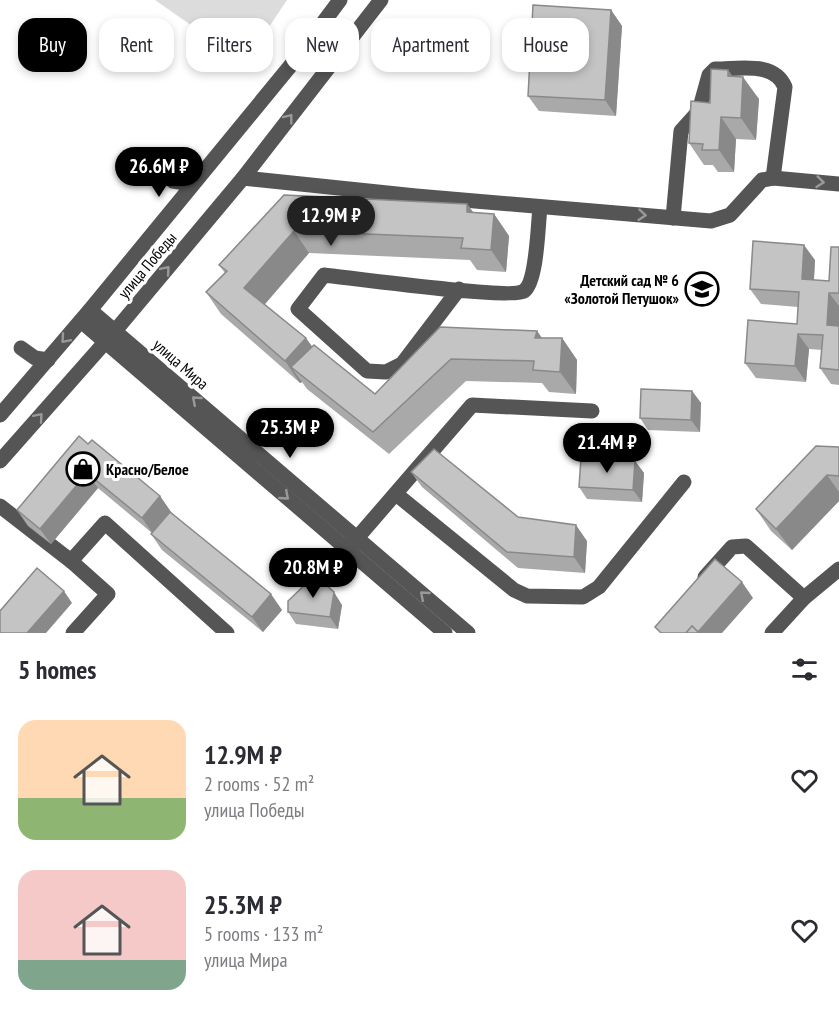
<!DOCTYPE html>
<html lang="en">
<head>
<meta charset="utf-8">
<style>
	body { margin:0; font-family:"PT Sans Narrow",sans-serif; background:#f7f7f7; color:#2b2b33; height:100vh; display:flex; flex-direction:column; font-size:22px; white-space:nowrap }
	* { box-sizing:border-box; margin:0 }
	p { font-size:20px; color:#7c7c81 }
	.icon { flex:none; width:33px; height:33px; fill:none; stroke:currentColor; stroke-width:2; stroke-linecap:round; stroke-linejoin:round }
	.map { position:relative; height:633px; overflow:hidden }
	.drawer { display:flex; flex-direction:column; background:#fff; flex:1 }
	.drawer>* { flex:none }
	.top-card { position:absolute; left:18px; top:18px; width:804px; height:54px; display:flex; gap:12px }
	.price { position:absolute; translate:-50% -51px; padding:0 14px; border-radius:21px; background:#000; color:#fff; font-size:20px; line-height:39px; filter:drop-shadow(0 2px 3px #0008) }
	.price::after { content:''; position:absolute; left:50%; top:36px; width:18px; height:14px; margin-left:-9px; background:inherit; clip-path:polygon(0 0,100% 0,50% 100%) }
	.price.on { background:#222; color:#fff }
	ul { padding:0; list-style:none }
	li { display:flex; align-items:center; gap:18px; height:150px; padding:0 18px }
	li span { display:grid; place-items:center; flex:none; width:168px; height:120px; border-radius:18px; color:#555 }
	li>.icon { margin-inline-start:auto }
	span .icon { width:72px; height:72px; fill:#fffc; stroke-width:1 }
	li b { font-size:26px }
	h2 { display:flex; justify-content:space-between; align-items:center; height:72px; padding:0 18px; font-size:26px }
	.tag { padding:0 21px; border-radius:18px; background:#fff; box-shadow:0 3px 9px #0003; font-size:21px; line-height:54px }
	.tag.on { background:#000; color:#fff }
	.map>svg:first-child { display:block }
	.green { fill:#dcdcdc }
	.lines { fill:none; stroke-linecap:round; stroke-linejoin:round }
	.minor { stroke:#555; stroke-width:15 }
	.wall { fill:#a9a9a9 }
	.shaded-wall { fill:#898989 }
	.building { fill:#c4c4c4; stroke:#898989; stroke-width:1.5 }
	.oneway { stroke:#999 }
	.labels { text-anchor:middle; stroke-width:6; stroke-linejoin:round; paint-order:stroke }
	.street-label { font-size:16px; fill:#000; stroke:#fff }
	.poi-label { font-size:16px; font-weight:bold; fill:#000; stroke:#fff; text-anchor:end }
</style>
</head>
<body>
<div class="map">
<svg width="839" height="633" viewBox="0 0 839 633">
	<rect width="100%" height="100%" fill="#fff"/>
	<path class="green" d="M155,0H287L245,63Z"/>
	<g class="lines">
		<g class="minor">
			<path d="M243,178L416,196L711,221L730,215L762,180L773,178L839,184"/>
			<path d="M173,181L192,184"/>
			<path d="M673,218L681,131L699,111L709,75L715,69C740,69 774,61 785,87L773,178"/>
			<path d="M459,289L402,364L386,372L367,371L298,309L324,275C352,278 511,300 524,291C537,282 538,224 540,207"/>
			<path d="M90,310L468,633"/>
			<path d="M81,321L445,633"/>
			<path d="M21,348L35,358L48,360"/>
			<path d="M0,415L90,310L296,59L340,0"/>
			<path d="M0,461L115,331L243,178L381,0"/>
			<path d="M396,494L514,590L527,596L583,597L599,587L684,482"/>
			<path d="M0,506L71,561"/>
			<path d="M351,545L472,405L592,411"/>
			<path d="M705,577L732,547L746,546L804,598"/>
			<path d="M73,633L108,594L71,561L105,523L227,633"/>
			<path d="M772,633L804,598L839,569"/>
		</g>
	</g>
	<g class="wall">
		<path d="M611,10L622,26L616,116L539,111L528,96Z"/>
		<path d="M728,70L733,77L759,99L756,140L736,139L734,172H718L713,165H704L689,143L710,103Z"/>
		<path d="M284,195L467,204L473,212L494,214L509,236L506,272L477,270L470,260L309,253L264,304L312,347L375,394L440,327L537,331L542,338H562L577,360L576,394L549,392L542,383L466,381L389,454L307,389L302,382L300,383L221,314L206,292L225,273L219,265Z"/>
		<path d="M815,260L814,280L839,293V385L831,384L820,368L822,350L809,349L806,382L756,378L745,363L797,324L798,307L761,304L750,289Z"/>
		<path d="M692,391L701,403L700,432L648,430L640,418Z"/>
		<path d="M88,444L160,496L171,512L282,610L263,632L162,550L151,534L152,533L98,488L51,544L28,526L17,510Z"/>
		<path d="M839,447V501L792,550L771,531L756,509Z"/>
		<path d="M635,461L644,473L642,502L587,499L579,487Z"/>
		<path d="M411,472L518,517L587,541L585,573L518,568L422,487Z"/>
		<path d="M342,605L338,629L296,624L288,612Z"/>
	</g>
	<g class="shaded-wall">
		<path d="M611,10L622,26L616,116L605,100Z"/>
		<path d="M728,70L742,91L743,77L759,99L756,140L741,118L728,76Z"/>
		<path d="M721,117L736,139L734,172L719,150Z"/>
		<path d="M467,204L483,226L467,212Z"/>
		<path d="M494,214L509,236L506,272L491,250Z"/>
		<path d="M294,231L309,253L260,310L244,288Z"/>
		<path d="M804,245L815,260L813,294L802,279Z"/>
		<path d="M829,293L839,306V327L827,325Z"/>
		<path d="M537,331L552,353L535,338Z"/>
		<path d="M798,334L809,349L806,382L795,366Z"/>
		<path d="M306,338L322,360L291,367L302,382L300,383L285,361Z"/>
		<path d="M562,338L577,360L576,394L560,372Z"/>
		<path d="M692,391L701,403L700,432L691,420Z"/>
		<path d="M635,461L644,473L642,502L633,490Z"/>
		<path d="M87,473L98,488L51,544L40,529Z"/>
		<path d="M827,475L839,492V501L792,550L776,529Z"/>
		<path d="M160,496L171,512L153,534L142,518Z"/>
		<path d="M576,525L587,541L585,573L574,557Z"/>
		<path d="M742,582L753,598L722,633H697Z"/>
		<path d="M64,591L72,603L46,633H27Z"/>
		<path d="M334,592L342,605L338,629L330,617Z"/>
		<path d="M271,594L282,610L263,632L252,617Z"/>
	</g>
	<g class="building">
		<path d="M533,5L611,10L605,100L528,96Z"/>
		<path d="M711,69L728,70V76L743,77L741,118L721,117L719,150H702L703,144L689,143L691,101L710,103Z"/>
		<path d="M284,195L467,204V212L494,214L491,250L461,248L463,238L294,231L244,288L306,338L285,361L206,292L227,271L219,265Z"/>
		<path d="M753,241L804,245L802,279L829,281L831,247H839V293H829L827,325L839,326V370L820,368L823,335L798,334L795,366L745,363L748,320L797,324L799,292L750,289Z"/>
		<path d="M440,327L537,331L535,338H562L560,372L533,370L534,361L451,359L373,432L291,367L314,345L375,394Z"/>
		<path d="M641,389L692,391L691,420L640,418Z"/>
		<path d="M79,436L88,444L92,440L160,496L142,518L87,473L40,529L17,510Z"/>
		<path d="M816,446L839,447V476L827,475L776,529L756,509Z"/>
		<path d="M434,449L518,517L576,525L574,557L507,552L411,472Z"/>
		<path d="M581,458L635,461L633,490L579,487Z"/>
		<path d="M170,512L271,594L252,617L151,534Z"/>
		<path d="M715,559L742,582L698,632L692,626L686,633H661L655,627Z"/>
		<path d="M37,568L64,591L27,633H0V611Z"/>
		<path d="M315,575L334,592L330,617L288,612V601Z"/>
		<path d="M692,626L699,633H686Z"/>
	</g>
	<defs><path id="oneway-chevron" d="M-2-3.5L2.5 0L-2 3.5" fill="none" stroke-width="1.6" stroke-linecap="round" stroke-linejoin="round" transform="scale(1.5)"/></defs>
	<g class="oneway">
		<use href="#oneway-chevron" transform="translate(289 118) rotate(-52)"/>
		<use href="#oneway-chevron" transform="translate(820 182) rotate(6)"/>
		<use href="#oneway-chevron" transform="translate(642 215) rotate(5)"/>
		<use href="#oneway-chevron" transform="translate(166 270) rotate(-50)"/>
		<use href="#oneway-chevron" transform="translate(65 339) rotate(131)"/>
		<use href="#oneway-chevron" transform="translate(196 400) rotate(-139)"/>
		<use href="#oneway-chevron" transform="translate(39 417) rotate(-49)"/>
		<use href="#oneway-chevron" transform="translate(285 496) rotate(41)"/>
		<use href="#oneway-chevron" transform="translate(424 595) rotate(-139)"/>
	</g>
	<defs>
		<g id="school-ring" transform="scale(1.725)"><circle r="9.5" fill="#fff" stroke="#000" stroke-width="1.5"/><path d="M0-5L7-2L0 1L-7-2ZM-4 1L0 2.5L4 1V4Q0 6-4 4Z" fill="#000"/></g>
		<g id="shop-ring" transform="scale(1.725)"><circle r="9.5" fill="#fff" stroke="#000" stroke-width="1.5"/><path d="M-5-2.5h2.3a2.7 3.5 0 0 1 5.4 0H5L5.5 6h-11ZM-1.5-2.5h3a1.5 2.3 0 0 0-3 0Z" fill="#000"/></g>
	</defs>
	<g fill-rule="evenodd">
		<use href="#school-ring" x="702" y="289"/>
		<use href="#shop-ring" x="83" y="469"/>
	</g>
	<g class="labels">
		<g class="street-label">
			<text transform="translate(147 265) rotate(-50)" y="6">улица Победы</text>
			<text transform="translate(181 364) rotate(41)" y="6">улица Мира</text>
		</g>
		<g class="poi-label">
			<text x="679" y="286">Детский сад № 6<tspan x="679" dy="18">«Золотой Петушок»</tspan></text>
			<text x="106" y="475" text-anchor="start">Красно/Белое</text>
		</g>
	</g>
</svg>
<b class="price" style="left:159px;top:198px">26.6M ₽</b>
<b class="price on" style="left:331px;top:247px">12.9M ₽</b>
<b class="price" style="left:290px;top:459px">25.3M ₽</b>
<b class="price" style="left:607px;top:474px">21.4M ₽</b>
<b class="price" style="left:313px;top:599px">20.8M ₽</b>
<div class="top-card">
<a class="tag on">Buy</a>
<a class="tag">Rent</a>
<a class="tag">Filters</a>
<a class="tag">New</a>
<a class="tag">Apartment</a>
<a class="tag">House</a>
</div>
</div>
<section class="drawer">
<h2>5 homes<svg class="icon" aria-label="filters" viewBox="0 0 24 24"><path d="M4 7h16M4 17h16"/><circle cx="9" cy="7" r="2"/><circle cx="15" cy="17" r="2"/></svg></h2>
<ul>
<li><span style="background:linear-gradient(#ffd9b3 65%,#8fb573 0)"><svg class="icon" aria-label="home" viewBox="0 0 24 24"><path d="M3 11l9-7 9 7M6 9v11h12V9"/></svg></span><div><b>12.9M ₽</b><p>2 rooms · 52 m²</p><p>улица Победы</p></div><svg class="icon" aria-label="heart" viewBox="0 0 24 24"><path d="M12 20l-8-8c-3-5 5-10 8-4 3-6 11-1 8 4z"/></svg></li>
<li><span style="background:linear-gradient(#f6c9c9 75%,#7fa58c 0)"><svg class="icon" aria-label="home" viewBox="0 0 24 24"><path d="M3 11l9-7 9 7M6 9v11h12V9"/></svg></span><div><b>25.3M ₽</b><p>5 rooms · 133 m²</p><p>улица Мира</p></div><svg class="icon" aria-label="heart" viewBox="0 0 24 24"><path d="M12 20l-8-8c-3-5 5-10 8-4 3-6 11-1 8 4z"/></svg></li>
</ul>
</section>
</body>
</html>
